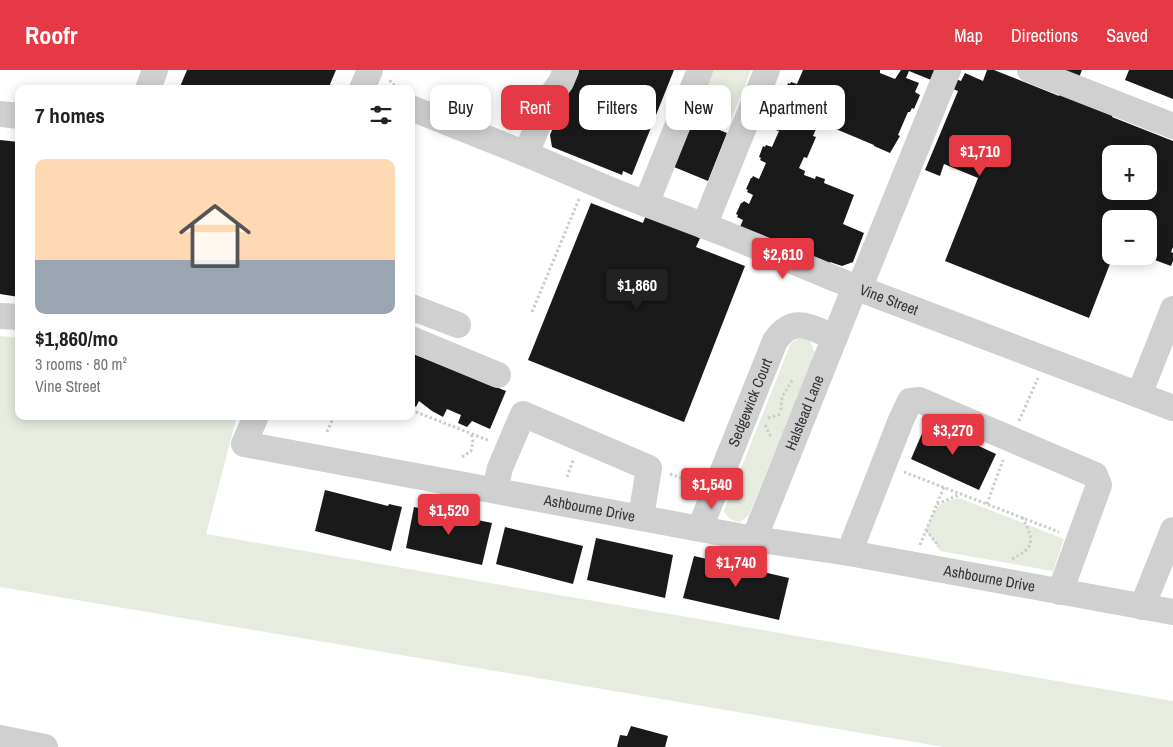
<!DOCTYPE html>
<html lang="en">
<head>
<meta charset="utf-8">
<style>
	body { margin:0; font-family:"Archivo Narrow",sans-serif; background:#f6f6f6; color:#222; height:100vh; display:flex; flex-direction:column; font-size:19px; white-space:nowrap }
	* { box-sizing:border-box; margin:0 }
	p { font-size:16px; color:#767676 }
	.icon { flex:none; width:28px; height:28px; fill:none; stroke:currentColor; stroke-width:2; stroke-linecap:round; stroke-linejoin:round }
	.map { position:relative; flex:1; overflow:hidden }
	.details { position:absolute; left:15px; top:15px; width:400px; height:335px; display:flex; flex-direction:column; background:#fff; border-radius:10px; box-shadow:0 2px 12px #0003 }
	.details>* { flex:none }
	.top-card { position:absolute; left:430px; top:15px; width:475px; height:45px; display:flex; gap:10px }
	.buttons { position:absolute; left:1102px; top:75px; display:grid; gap:10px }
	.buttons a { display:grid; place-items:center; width:55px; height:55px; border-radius:10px; background:#fff; box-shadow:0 2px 12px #0003; font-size:25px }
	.price { position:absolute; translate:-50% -42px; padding:0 11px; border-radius:5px; background:#e63946; color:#fff; font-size:16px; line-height:32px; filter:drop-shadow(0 1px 2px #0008) }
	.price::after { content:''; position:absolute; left:50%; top:30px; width:15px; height:11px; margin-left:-8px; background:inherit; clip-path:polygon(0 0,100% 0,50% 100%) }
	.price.selected { background:#222; color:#fff }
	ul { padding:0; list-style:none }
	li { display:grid; align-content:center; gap:10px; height:265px; padding:0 20px }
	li+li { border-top:1px solid #e0e0e0 }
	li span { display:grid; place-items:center; height:155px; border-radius:10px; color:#555 }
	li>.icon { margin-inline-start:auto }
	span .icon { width:90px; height:90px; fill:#fffc; stroke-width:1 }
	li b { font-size:21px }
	h2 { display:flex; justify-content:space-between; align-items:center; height:60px; padding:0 20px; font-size:21px }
	.chip { padding:0 18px; border-radius:10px; background:#fff; box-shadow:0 2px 12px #0003; font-size:18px; line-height:45px }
	.chip.selected { background:#e63946; color:#fff }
	header { display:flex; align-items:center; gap:30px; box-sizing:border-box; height:70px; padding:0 25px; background:#e63946; color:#fff }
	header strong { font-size:24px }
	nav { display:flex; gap:28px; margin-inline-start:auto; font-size:18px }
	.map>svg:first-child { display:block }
	.green { fill:#e6ecdf }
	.building { fill:#1a1a1a; fill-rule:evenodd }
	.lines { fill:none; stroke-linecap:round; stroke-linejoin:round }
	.path { stroke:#cdcdcd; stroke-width:3; stroke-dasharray:2.5 2.5; stroke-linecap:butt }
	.minor { stroke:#d0d0d0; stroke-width:26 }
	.labels { text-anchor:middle; stroke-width:5; stroke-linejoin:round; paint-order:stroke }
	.street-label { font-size:15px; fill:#333; stroke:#fff }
</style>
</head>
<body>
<header>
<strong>Roofr</strong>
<nav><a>Map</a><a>Directions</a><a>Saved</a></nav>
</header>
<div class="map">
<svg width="1173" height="677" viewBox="0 0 1173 677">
	<rect width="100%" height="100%" fill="#fff"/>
	<g class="green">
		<path d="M712,0H751L728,58L695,44Z"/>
		<path d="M0,266L19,268V346H237L206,464L1173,631V677H944L0,517Z"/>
		<path d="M801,267L810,271L815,283L749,445L740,452C731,451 728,448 724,441L791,273Z"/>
		<path d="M959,428L1064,469L1053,501L940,481L926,461C934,440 935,433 959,428Z"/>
	</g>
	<g class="building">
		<path d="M187,0H336L328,19H179Z"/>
		<path d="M577,0H674L632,105L623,101L622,105L552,77L550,65Z"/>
		<path d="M803,0H880V3L895,9L901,0H934L961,11L965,3L983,11L987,0H994L1059,26L1069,6L1054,0H1082L1078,10L1114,42L1112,47L1173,71V177L1171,182L1173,183V191L1171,196L1152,189L1156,178L1149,175V149H1111V186H1113L1089,248L945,191L978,108L944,94L940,106L925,100L958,21L909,1L906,8L919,13L915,22L920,25L914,39L912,38L910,42H908L898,65L900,66L890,83L874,76V75L819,52L813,66L816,67L807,88L804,87L799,98L805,101L804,105L815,109L816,106L825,109L824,113L854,125L843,154L864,163L853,192L842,196L830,192L828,196L740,157L743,150L737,147L738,145L736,144L741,133H742L744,131L749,134L753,125L747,122L748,120L746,119L751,108H752L753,106L759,109L766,93L760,90L761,88L759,87L763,76L765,77L766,75L772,77L779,61L772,59L773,57L771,56L776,45H778L779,43L784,46L791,30L785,27L786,25L784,24L788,13L790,14L791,12L797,14ZM1111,84H1149V121H1111Z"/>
		<path d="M1129,0H1173V29L1125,10Z"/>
		<path d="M692,49L727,63L708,111L674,97Z"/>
		<path d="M0,70L19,72V227L0,224Z"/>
		<path d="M591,133L643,153L646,145L701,166L696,177L745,196L684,352L528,290Z"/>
		<path d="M411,283L506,321L490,359L472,351L467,357L458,353L461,345L447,339L443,347L432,341L419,331L416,337L411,333Z"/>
		<path d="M927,352L996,384L979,420L911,389Z"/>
		<path d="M325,420L388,436L389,434L402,437L391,481L315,461Z"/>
		<path d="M414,437L492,453L482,495L406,478Z"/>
		<path d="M505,457L583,476L573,514L496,494Z"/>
		<path d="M596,468L673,485L665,528L587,510Z"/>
		<path d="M694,486L789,508L779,550L683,528Z"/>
		<path d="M631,656L668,666L665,677H617L620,665L627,666Z"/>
	</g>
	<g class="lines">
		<g class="path">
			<path d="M390,10L391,13L400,19"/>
			<path d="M532,242L579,129"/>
			<path d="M411,340L490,371"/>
			<path d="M781,340L782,327L793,309"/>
			<path d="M768,348L781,344"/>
			<path d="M1019,351L1038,308"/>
			<path d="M765,355L771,367"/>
			<path d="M327,362L334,346"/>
			<path d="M462,387L471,381L473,372L471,364"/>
			<path d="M904,402L1059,462"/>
			<path d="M670,404L695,413"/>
			<path d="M567,407L574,388"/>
			<path d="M937,434L961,424"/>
			<path d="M987,434L1003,390"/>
			<path d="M926,460L939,476"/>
			<path d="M920,475L944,417"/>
			<path d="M1012,489C1036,477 1034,469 1022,447"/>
		</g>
		<g class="minor">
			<path d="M1030,0L1173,56"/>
			<path d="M148,19L155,0"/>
			<path d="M362,19L370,0"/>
			<path id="s1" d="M411,38L526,84L620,124L726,164L855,217L1173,338"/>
			<path d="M0,44L19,46"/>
			<path d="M526,84L548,30L561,12L566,0"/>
			<path d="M646,134L700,0"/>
			<path d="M704,156L767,0"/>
			<path d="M859,219L948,0"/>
			<path d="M411,237L458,255"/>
			<path d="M0,246L19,247"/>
			<path d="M411,269L498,305"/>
			<path d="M1139,325L1173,239"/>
			<path id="s2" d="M256,346L244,374L754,469L849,483L1173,542"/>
			<path d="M495,420L500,398L523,344L649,398L641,447"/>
			<path id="s3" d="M700,458L775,271C794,244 810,258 835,267"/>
			<path id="s4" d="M754,469L855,217"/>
			<path d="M849,483L901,350L910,331L919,330L1095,405L1099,415L1060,522"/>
			<path d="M1142,537L1173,460"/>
			<path d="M0,668L45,677"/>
		</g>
	</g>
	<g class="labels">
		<g class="street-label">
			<text dy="5" stroke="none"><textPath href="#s1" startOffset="515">Vine Street</textPath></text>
			<text dy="5" stroke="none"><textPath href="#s3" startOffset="135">Sedgewick Court</textPath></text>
			<text dy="5" stroke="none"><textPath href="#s4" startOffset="136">Halstead Lane</textPath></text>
			<text dy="5" stroke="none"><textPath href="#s2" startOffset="382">Ashbourne Drive</textPath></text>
			<text dy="5" stroke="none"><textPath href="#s2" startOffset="788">Ashbourne Drive</textPath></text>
		</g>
	</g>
</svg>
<div class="buttons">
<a>+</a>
<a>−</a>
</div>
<b class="price" style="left:980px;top:107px">$1,710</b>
<b class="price" style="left:783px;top:210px">$2,610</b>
<b class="price selected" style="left:637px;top:241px">$1,860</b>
<b class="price" style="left:953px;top:386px">$3,270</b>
<b class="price" style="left:712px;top:440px">$1,540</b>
<b class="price" style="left:449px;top:466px">$1,520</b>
<b class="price" style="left:736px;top:518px">$1,740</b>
<div class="top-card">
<a class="chip">Buy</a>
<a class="chip selected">Rent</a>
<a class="chip">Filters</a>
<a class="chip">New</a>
<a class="chip">Apartment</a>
</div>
<section class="details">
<h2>7 homes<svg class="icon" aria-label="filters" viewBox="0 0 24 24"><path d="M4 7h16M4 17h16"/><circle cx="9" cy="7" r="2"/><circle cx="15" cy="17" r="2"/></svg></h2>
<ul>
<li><span style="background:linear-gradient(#ffd9b3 65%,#9aa5b1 0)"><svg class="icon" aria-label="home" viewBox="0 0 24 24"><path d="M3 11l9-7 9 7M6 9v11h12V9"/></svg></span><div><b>$1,860/mo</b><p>3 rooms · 80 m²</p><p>Vine Street</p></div></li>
</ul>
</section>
</div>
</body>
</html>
